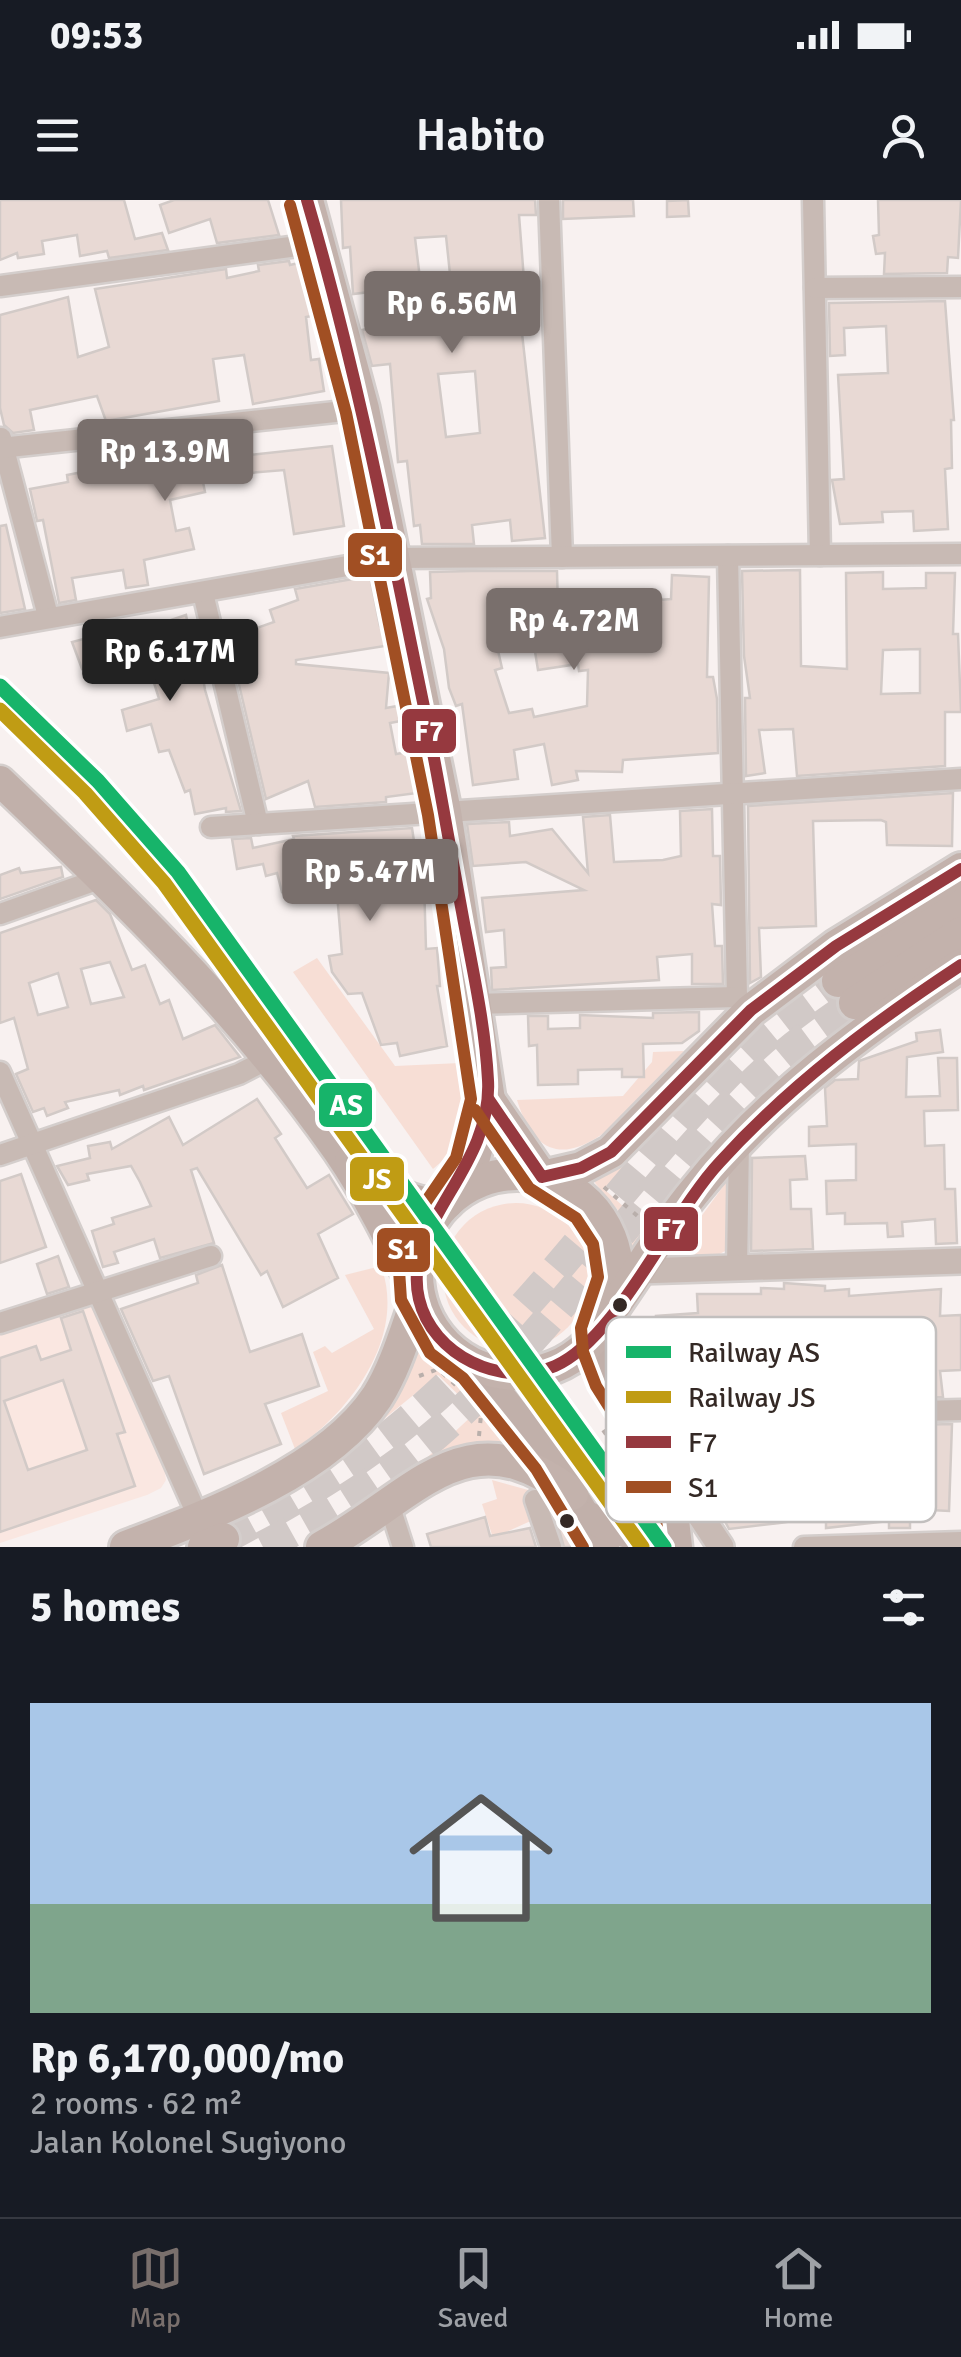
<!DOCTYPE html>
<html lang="en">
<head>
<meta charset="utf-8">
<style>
	body { margin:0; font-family:Signika,sans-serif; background:#20242c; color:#f1f3f6; height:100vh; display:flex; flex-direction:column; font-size:38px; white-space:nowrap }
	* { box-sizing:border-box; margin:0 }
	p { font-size:32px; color:#9ea1a6 }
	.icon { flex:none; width:55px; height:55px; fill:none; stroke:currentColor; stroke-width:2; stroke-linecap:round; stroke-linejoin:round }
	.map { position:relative; height:1347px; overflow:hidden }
	.panel { display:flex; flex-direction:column; background:#171b24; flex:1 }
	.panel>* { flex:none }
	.price { position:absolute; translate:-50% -85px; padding:0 22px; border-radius:10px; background:#796f6c; color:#fff; font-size:32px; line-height:65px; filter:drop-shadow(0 2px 5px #0008) }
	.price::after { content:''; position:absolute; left:50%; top:60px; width:30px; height:22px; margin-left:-15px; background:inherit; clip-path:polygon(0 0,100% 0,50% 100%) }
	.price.current { background:#222; color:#fff }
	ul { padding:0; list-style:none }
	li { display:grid; align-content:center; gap:20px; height:530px; padding:0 30px }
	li+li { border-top:2px solid #363941 }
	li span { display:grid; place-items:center; height:310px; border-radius:0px; color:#555 }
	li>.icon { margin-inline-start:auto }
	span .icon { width:180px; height:180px; fill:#fffc; stroke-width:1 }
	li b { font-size:42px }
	h2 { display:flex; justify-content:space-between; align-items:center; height:120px; padding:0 30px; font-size:42px }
	.status { display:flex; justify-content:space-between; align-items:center; height:70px; padding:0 50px; background:#171b24; direction:ltr }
	.status svg { height:28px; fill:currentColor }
	header { display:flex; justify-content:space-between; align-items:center; height:130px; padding:0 30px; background:#171b24; font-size:45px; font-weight:600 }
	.menu { display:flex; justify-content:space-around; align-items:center; height:140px; border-top:2px solid #363941; background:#171b24; font-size:28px; color:#9ea1a6 }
	.menu a { display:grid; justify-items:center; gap:5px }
	.menu .current { color:#796f6c }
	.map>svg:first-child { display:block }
	.built { fill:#fae7e1 }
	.green { fill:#f7ded5 }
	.building { fill:#e8d9d4; stroke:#d2cac7; stroke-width:2.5; fill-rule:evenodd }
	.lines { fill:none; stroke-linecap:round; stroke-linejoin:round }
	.trunk-tunnel { stroke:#d1c9c7; stroke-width:32; stroke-dasharray:32 16; stroke-linecap:butt }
	.minor-casing { stroke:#d4cecc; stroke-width:25 }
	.tertiary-casing { stroke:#d4cecc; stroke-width:30 }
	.primary-casing { stroke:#d4cecc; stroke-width:35 }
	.trunk-casing { stroke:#d4cecc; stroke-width:38 }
	.path { stroke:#b9afab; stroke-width:4; stroke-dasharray:5 8; stroke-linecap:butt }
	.minor { stroke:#c8bab4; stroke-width:20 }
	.tertiary { stroke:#c8bab4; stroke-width:25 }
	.primary { stroke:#c1b0aa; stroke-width:30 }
	.trunk { stroke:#c3b2ac; stroke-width:32 }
	.bus-1-casing { stroke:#fff; stroke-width:20 }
	.bus-2-casing { stroke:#fff; stroke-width:20 }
	.bus-1 { stroke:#96393f; stroke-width:12 }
	.bus-2 { stroke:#a14f23; stroke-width:12 }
	.rail-1-casing { stroke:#fff; stroke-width:22 }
	.rail-2-casing { stroke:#fff; stroke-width:22 }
	.rail-1 { stroke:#17b46a; stroke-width:15 }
	.rail-2 { stroke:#c09c14; stroke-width:15 }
	.bus-dot { fill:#342925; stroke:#fff; stroke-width:4 }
	.key { fill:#fff; stroke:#c2bfbe; stroke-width:2.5 }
	.key-label { font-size:28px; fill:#342925 }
	.line-badge { stroke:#fff; stroke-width:4 }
	.badge-label { font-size:28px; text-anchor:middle; font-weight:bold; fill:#fff }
</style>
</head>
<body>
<div class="status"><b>09:53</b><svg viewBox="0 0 49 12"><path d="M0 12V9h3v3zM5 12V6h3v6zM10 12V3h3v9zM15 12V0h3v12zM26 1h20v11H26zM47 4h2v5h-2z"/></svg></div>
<header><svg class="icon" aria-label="menu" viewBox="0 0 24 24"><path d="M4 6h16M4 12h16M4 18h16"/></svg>Habito<svg class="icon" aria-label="person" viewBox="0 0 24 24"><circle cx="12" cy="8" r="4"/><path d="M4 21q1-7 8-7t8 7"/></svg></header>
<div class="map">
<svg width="961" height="1347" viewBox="0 0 961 1347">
	<rect width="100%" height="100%" fill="#f8f1f0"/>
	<path class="built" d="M95,1099L164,1266L166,1280L161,1288L147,1295L0,1343V1130Z"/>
	<g class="green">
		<path d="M317,758L395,866L460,863C465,908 471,939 433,969L293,772Z"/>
		<path d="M684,851C646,894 553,1018 517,900L623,896L652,862L653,852Z"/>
		<path d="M633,955L604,989L645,1026L675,993L634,1054L622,1015L595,983L596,974Z"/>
		<path d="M730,977L727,1050L712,1058L673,1055Z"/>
		<circle cx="516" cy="1076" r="73"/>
		<path d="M381,1066C407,1137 350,1212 295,1249L281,1213L328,1191L313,1152L325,1146L332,1153L374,1129L345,1075Z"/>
		<path d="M417,1140L429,1145L503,1222L513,1235L510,1249L417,1267L476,1212L438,1175L346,1250Z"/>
		<path d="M492,1280L532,1291L555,1310L493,1338L482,1304L497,1299Z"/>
	</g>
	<g class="building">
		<path d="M0,0H124L135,39L162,33L168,50L109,58L107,51L80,56L77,35L42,41L44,54L18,58L17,53L0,60Z"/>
		<path d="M174,0H268L279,35L217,43L210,19L169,33L160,5Z"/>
		<path d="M341,0H535L536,15H519L524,80H516L545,338L512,341L510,320L472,325L474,344H422L420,325L414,326L407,261L398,262L390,164L372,166L362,130L372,128L370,92L353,94L350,47L343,48ZM446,36L452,93L422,95L415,38ZM475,171L480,233L446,237L438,174Z"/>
		<path d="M563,0H633L634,16L563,19Z"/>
		<path d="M688,0L689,16L667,17V1Z"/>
		<path d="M878,0H961L958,58L948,57L947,73L884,74L885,53L876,54L873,36L879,35Z"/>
		<path d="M289,61L290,65L303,62L317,115L306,117L311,160L319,159L324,191L253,204L244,155L213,159L219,201L106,221L97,196L30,210L34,230L13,233L4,225L0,208V115L68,97L78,157L109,147L95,89L226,69L227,78L259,71L258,65Z"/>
		<path d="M945,101L954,220H951L952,268L945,269L948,329L914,331L913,311L882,312L883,322L840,324L832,280L844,279L838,175L888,173L886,126L844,128L845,155L830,156L829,103Z"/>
		<path d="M247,235L249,255L332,246L344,326L294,334L284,270L202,277L205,292L170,300L176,331L189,328L194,349L144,360L148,385L126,388L123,370L72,378L76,400L59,403L43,320L37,321L30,289L68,282L67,275L103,268L102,257L161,245Z"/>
		<path d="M6,325L25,409L0,413V326Z"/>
		<path d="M800,370L801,466L847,469L846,373L883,372V389L926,388V373H955L953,434H958L961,512H945V566L797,576L793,529L759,530L765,573L746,576L745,498H750L744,456L742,371ZM920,449V493L881,494L883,450Z"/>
		<path d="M471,371H557L558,408L671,399L672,375L709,377L707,477H713L717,499L718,553L623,560L622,572L576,571L578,580L552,585L544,544L514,550L518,579L473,585L462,504L456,506L449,488L444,449L427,399L431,398L430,372ZM533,439L538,470L578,464L579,471L588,470L587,506L534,517L532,509L509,513L495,470L502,468L496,442Z"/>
		<path d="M370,376L380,426L387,425L391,445L296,460V464L389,473L386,508L403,505L406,520L390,523L396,554L408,552L417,593L386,597V602L315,607L308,581L266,599L228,438L274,422L270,410L298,400L295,389Z"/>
		<path d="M186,415L190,435L196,433L205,490L241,611L226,612V608L195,614L190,590L185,592L169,550L159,552L151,524L127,531L122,510L159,499L150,470L97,479L93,465L82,469L72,442L128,427L130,434Z"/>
		<path d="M953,593L952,646L887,645L886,622L881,620L813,621L816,726L759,728L761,777L750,783L748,606Z"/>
		<path d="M712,609L713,656H720L721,705L712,704L715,746H722L723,784H692V754L657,757L659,780L492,790L491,768L506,767L504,730L486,732L482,698L584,690L526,662L473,666L467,624L509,622L510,636L552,629L588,673L583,617L610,615L614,662L663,660L681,656L680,611Z"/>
		<path d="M412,628L420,681H424L426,749L437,748L440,786H437L447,846L400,856L397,843L381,845L362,793L348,794L332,772L329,756L342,754L336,681L282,692L277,673L266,676L263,664L237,669L232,639L251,638L253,648L294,639L293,636Z"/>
		<path d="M61,667L63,677L0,699V675L19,668L21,673Z"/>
		<path d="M96,700L110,714L132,770L145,765L160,804L169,800L183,839L215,825L240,857L144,890L143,886L120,895L119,890L65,902L68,908L47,916L44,908L33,912L16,874L28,869L14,818L0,823V733ZM110,762L124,797L91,804L81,769ZM58,773L68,807L38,815L29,783Z"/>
		<path d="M699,812V831L682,843L643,844L644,877H622V869L578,870V884L538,885L537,845L529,846L528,816H548V829L580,828V815L653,818V813Z"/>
		<path d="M940,830L943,852L907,857L906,897L940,896L938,858H957L958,910L924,911L925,946L944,945L945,989H955L957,1043L936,1044L935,1019L902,1022L903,1036L888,1037L887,1023L845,1024V1013L827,1014L826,981L856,980V944L809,946V927L827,926L825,888L835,880L858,879L859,861L917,841L916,833Z"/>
		<path d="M257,899L281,934L275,938L307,988L329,975L353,1014L318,1034L338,1078L283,1107L267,1071L261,1075L197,968L191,970L214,1043L160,1058L154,1039L114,1052L118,1063L103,1067L92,1031L114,1024L112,1018L151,1006L140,982L131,966L87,974L89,980L68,985L57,966L90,958L88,946L110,942L112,949L169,917L183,945Z"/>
		<path d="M805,956L807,979L790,980L791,1009H811L813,1049L751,1051L752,958Z"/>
		<path d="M21,974L46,1047L0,1063V981Z"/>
		<path d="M58,1056L69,1087L47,1094L37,1064Z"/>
		<path d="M222,1065L250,1152L302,1134L319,1186L265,1204L281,1244L204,1274L169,1176L153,1181L121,1109L198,1083L196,1075Z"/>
		<path d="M784,1083L825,1086V1091L849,1089V1096L941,1089L940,1116L961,1115V1170L940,1171L943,1197L650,1204V1183H658L656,1116L698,1113L697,1094H761V1088L784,1089Z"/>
		<path d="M83,1111L125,1232L117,1234L135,1286L0,1332V1158L36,1146L41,1160L71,1150L61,1118ZM63,1180L87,1250L28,1270L4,1201Z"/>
		<path d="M952,1224L949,1311L910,1309V1328H889V1321L826,1328V1322H788L729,1329L707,1287L698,1283L695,1264L687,1266L674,1231H826V1227ZM851,1266L852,1286L734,1301L728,1271Z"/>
		<path d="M562,1314L568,1325L577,1347H564L555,1316Z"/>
		<path d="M485,1317L490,1336L530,1328L536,1347H431L427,1334Z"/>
	</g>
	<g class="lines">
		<g class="trunk-tunnel">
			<path d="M223,1339C284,1306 343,1273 397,1230C533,1120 628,968 754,847C780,823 810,803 838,781"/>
			<path d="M263,1347C324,1315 383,1279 436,1234C564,1125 650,975 775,863C800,841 828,822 855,803"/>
		</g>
		<g class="minor-casing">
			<g id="minor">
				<path d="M549,0L562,357"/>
				<path d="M813,0L820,355"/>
				<path d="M0,86L320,43"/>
				<path d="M815,88L961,87"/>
				<path d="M1,238L48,416"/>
				<path d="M0,248L363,209"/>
				<path d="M728,356L737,797"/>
				<path d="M203,393L258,624"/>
				<path d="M0,427L393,358L961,354"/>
				<path d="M211,627L961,579"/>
				<path d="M0,714L102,678"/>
				<path d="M475,804L737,797L746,805"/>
				<path d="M0,872L199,1319"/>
				<path d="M0,955L239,874L268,859"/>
				<path d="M737,1068L739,941"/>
				<path d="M0,1123L211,1056"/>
				<path d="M636,1218L961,1210"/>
				<path d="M535,1300L551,1347"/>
				<path d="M389,1304L403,1347"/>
				<path d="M804,1347L961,1342"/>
			</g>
		</g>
		<g class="tertiary-casing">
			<g id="tertiary">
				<path d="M639,1071L961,1061"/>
				<path d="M668,1267L721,1347"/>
			</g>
		</g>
		<g class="primary-casing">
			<g id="primary">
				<path d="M0,581C121,696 242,813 338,951C369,996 394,1048 418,1097"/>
				<path d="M350,961C380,982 409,1007 447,1003"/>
				<path d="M598,1132L612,1178L668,1267L677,1347"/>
				<path d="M475,1165L550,1259L604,1347"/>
				<path d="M589,1317C623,1335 656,1347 675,1312"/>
			</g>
		</g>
		<g class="trunk-casing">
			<g id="trunk">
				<path d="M307,0L363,209L445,612L489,900L472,965L447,1003"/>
				<path d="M838,781L961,703"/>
				<path d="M855,803L961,733"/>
				<path d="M489,900L542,977"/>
				<circle cx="517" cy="1074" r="100"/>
				<path d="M542,977L581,968L611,952L751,810L836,746L961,669"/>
				<path d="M615,1105C641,1068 665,1027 694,992C769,898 861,831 961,765"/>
				<path d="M126,1347C207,1316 327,1272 377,1197C396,1167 406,1130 418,1097"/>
				<path d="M204,1347L223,1339"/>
				<path d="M322,1347C415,1297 466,1211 572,1294"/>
			</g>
		</g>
		<g class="path">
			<path d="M604,987L642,1020"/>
			<path d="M419,1176L438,1169L460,1189"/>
			<path d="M479,1236L481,1215"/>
			<path d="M592,1279L622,1257L603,1230L613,1221"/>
		</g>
		<use href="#minor" class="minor"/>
		<use href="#tertiary" class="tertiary"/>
		<use href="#primary" class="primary"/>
		<use href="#trunk" class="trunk"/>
		<g class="bus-1-casing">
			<g id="bus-1">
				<path d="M307,0C356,167 389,337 424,507C438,575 449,643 462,712C472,767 485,823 488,880C493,970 401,1023 419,1099C432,1155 502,1189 555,1166C617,1139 671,1014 720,962C791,884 873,823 961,765"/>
				<path d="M489,900L542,977L581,968L611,952L751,810L836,746L961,669"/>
			</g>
		</g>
		<g class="bus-2-casing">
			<g id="bus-2">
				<path d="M290,5L346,213L428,615L471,899L456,958L408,1028L399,1070L401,1100L430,1153L463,1178L536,1269L583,1347"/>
				<path d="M475,910L529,988L576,1018L593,1044L598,1077L581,1128L583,1152L596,1186L651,1273L659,1347"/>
			</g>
		</g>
		<use href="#bus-1" class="bus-1"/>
		<use href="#bus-2" class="bus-2"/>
		<g class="rail-1-casing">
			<path id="rail-1" d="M0,486L98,581L178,672L664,1347"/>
		</g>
		<g class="rail-2-casing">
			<path id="rail-2" d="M0,510L85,593L164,683L642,1347"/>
		</g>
		<use href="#rail-1" class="rail-1"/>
		<use href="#rail-2" class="rail-2"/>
	</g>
	<g class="bus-dot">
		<circle cx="620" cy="1105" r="9"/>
		<circle cx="567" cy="1321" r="9"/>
	</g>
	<rect x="606" y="1117" width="330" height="205" rx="15" class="key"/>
	<rect x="626" y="1146" width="45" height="12" fill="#17b46a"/>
	<rect x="626" y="1191" width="45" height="12" fill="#c09c14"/>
	<rect x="626" y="1236" width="45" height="12" fill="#96393f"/>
	<rect x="626" y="1281" width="45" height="12" fill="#a14f23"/>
	<g class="key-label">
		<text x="688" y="1162">Railway AS</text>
		<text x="688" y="1207">Railway JS</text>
		<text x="688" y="1252">F7</text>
		<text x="688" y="1297">S1</text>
	</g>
	<g class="line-badge">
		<rect x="346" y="331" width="58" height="48" rx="10" fill="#a14f23"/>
		<rect x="400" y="507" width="58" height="48" rx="10" fill="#96393f"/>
		<rect x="317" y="881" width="57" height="48" rx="10" fill="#17b46a"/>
		<rect x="348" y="955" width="58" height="48" rx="10" fill="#c09c14"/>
		<rect x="642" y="1005" width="58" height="48" rx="10" fill="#96393f"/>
		<rect x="375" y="1026" width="57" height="48" rx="10" fill="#a14f23"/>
	</g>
	<g class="badge-label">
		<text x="375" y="365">S1</text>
		<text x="429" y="541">F7</text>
		<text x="346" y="915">AS</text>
		<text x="377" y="989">JS</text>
		<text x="671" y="1039">F7</text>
		<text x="403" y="1059">S1</text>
	</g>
</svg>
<b class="price" style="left:452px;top:156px">Rp 6.56M</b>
<b class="price" style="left:165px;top:304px">Rp 13.9M</b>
<b class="price" style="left:574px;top:473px">Rp 4.72M</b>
<b class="price current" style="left:170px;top:504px">Rp 6.17M</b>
<b class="price" style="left:370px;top:724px">Rp 5.47M</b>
</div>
<section class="panel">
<h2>5 homes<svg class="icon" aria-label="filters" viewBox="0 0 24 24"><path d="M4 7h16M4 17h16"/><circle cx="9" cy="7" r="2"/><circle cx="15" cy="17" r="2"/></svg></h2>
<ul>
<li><span style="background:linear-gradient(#a9c7e8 65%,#7fa58c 0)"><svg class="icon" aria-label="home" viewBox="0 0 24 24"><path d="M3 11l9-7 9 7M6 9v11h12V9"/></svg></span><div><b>Rp 6,170,000/mo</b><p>2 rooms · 62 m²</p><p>Jalan Kolonel Sugiyono</p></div></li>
</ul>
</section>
<nav class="menu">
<a class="current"><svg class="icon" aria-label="map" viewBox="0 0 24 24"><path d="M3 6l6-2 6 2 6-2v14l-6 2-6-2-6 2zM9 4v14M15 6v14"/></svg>Map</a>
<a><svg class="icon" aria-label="saved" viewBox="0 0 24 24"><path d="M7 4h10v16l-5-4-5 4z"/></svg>Saved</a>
<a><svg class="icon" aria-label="home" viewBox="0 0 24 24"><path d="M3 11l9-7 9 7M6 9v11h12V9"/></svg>Home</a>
</nav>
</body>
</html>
